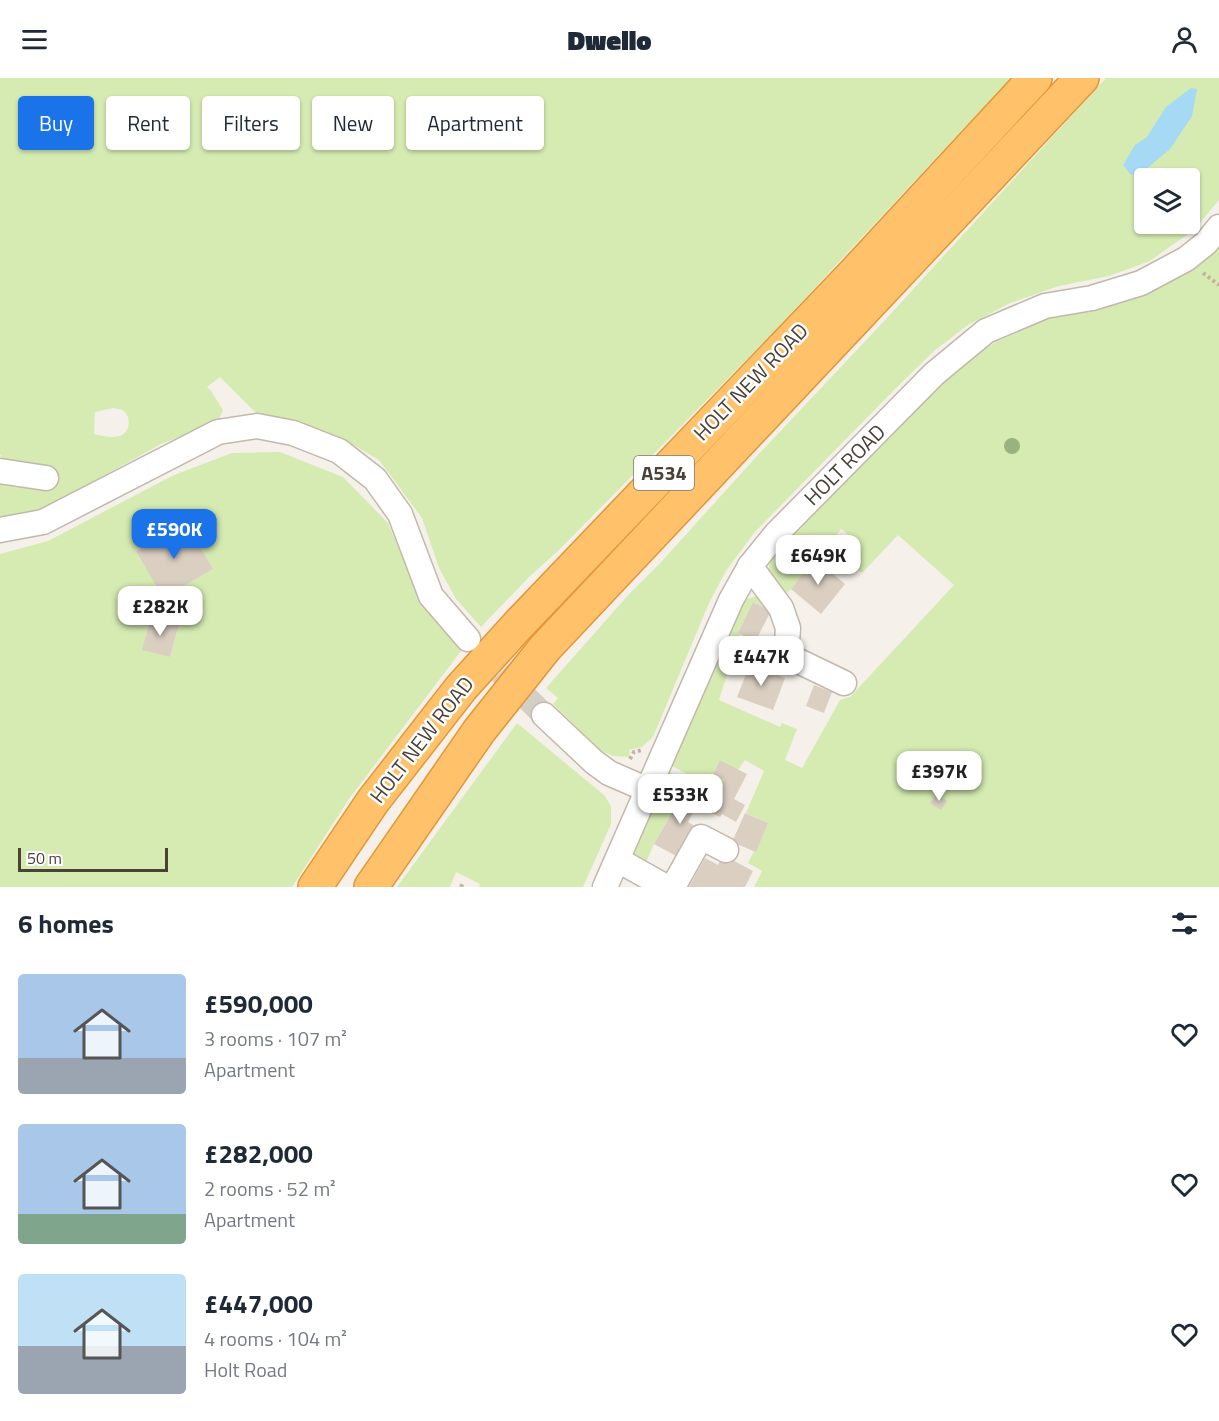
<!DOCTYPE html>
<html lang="en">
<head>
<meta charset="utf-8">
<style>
	body { margin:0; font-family:"Titillium Web",sans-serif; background:#f6f6f7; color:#1f2937; height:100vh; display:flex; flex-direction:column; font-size:22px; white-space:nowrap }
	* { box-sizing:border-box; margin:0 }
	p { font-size:20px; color:#747a83 }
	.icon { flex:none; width:33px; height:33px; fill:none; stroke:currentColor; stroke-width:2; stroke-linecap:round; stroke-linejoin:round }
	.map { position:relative; height:809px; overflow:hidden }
	.details { display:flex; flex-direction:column; background:#fff; flex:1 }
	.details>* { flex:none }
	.banner { position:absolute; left:18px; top:18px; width:600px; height:54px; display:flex; gap:12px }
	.controls { position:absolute; left:1134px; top:90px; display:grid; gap:12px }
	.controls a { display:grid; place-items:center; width:66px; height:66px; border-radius:6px; background:#fff; box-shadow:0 2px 4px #0004; font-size:30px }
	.scale { position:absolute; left:18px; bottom:15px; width:150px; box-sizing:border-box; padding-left:6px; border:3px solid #4a4137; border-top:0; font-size:16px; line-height:21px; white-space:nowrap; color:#4a4137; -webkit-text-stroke:4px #fff; paint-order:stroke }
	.price { position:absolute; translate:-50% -51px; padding:0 14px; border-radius:12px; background:#fff; color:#222; font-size:20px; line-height:39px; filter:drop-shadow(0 2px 3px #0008) }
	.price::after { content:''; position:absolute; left:50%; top:36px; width:18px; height:14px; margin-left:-9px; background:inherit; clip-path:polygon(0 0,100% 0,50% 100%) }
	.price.active { background:#1a73e8; color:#fff }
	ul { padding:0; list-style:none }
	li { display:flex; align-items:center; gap:18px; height:150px; padding:0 18px }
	li span { display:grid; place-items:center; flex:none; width:168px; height:120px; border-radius:6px; color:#555 }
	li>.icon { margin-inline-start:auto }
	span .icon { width:72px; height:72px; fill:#fffc; stroke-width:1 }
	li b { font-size:26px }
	h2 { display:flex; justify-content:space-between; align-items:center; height:72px; padding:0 18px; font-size:26px }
	.tag { padding:0 21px; border-radius:6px; background:#fff; box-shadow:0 2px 4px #0004; font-size:21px; line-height:54px }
	.tag.active { background:#1a73e8; color:#fff }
	header { display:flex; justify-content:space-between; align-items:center; height:78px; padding:0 18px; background:#fff; font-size:27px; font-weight:800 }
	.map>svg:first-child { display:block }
	.green { fill:#d5ebb2; fill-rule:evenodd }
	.water { fill:#a5d9f4 }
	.building { fill:#dbcfc2 }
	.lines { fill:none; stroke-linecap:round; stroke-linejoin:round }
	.minor-tunnel { stroke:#d3cec6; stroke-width:24; stroke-dasharray:24 12; stroke-linecap:butt }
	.minor-casing { stroke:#c2b8ac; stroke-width:27 }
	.highway-casing { stroke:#e49636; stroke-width:36 }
	.path { stroke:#c4b39c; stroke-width:4; stroke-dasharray:3 3; stroke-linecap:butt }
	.minor { stroke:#fff; stroke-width:24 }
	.highway { stroke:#ffc26b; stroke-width:33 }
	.tree { fill:#9ab27f }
	.labels { text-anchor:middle; stroke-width:5; stroke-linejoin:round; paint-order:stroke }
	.shield { fill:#fff; stroke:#807a73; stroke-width:1.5 }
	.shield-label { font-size:20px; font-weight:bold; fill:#4a4137 }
	.street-label { font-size:21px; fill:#4a4137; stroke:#fff }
</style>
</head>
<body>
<header><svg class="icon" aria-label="menu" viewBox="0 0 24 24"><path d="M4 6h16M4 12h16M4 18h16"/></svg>Dwello<svg class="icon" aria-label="person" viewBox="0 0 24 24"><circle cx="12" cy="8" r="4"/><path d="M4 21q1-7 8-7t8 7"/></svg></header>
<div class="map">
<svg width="1219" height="809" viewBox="0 0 1219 809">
	<rect width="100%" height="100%" fill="#f5f1ea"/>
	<g class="green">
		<path d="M0,0H1011L765,263L559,472L529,499L481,549L456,521L439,490L422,440L379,382L340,359L292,342L259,338L220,299L207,309L211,313L223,332L218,344L161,366L47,429L20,438L0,440V383L1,377H0ZM113,330C116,331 119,331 122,332C131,337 131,352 122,357C114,361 102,358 94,356L95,334Z"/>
		<path d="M1106,0H1219V122L1195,151L1150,183L1109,198L1059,208L1010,225L968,247L934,273L897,309L754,455L726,493L709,525L653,659L642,669L629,672L630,679L613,678L600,672L553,626L558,620L546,610L631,514L662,483L757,378L886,241ZM1144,100H1190V146H1144Z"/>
		<path d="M1219,166V809H754L762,793L748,785L754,773H756L768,745L746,735L764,693L745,682L738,692L720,682L713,696L724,702L713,722L685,709L654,766L647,782V791L633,778L669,694L686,702L689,697L672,688L744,522L756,518L767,523L771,533L753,524L738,555L740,556L719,622L780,649L782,645L797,651L785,682L802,690L840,622L850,619L954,507L898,457L862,495L840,478L854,461L841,451L791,511L787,515L784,514L781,521C770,504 763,500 772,480L917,329L956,290L994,265L1050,239L1113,227L1143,218L1193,189Z"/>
		<path d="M280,374L343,399L388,445L415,508L464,569L349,721L292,809H0V476L48,463L174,397L232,375ZM185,444L213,491L163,520L136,472ZM151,539L179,546L170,579L143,571Z"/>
		<path d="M517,645L604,717L611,728V746L583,809H479L480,806L456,794L450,809H397Z"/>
	</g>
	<path class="water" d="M1191,10L1197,11L1192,38L1170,71L1145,92L1131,97L1123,87L1135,67L1147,59L1166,29Z"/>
	<g class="building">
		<path d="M185,443L213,491L163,520L136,473Z"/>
		<path d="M815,481L845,506L821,536L791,511Z"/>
		<path d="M753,524L771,533L755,564L738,555Z"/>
		<path d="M151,539L179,546L170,579L142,572Z"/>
		<path d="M750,586L785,600L773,632L737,619Z"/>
		<path d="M814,607L832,614L824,635L806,628Z"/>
		<path d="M720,682L747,696L734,721L745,727L736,744L722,736L720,739L700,729L706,718L713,722L724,702L713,696Z"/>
		<path d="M686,709L702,718L688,744L698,750L680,780L654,766Z"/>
		<path d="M937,716L947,723L941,732L930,725Z"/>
		<path d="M745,735L768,745L756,774L732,764Z"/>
		<path d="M723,777L753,793L745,809H689L705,780L718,787Z"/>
	</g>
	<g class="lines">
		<path class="minor-tunnel" d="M475,569L544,637"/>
		<g class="minor-casing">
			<g id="minor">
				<path d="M0,393L46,400"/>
				<path d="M0,452L43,444L218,354L257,348L293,355L339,373L375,401L400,436L431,518L468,561"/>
				<path d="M750,488L781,530L788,550L786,577L844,605"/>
				<path d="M544,637L594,684L609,695L648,712"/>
				<path d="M618,782L666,809"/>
				<path d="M605,809L731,522L750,488L776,456L934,296L986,253L1045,228L1092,220L1141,205L1186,181L1206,165L1219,149"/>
				<path d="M673,809L701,759L726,772"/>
			</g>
		</g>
		<g class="highway-casing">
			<g id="highway">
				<path d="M315,809L373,723L461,610L519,546L851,199L1035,0"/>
				<path d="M371,809L479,653L545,570L1082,0"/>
			</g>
		</g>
		<g class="path">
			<path d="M1203,195L1219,207"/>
			<path d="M630,681L634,674L642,672"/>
			<path d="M461,809L463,804"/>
		</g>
		<use href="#minor" class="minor"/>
		<use href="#highway" class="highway"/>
	</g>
	<circle class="tree" cx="1012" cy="368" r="8"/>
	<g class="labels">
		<rect class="shield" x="634" y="378" width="60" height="34" rx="4.5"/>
		<g class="shield-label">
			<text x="664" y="402">A534</text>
		</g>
		<g class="street-label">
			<text transform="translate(751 304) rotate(-46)" y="7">HOLT NEW ROAD</text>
			<text transform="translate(845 387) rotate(-45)" y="7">HOLT ROAD</text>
			<text transform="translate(422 662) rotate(-52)" y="7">HOLT NEW ROAD</text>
		</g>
	</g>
</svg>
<div class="controls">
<a><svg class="icon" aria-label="layers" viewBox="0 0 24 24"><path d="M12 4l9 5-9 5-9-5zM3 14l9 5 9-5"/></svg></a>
</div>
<div class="scale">50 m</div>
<b class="price active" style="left:174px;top:482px">£590K</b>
<b class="price" style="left:818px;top:508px">£649K</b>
<b class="price" style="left:160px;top:559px">£282K</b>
<b class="price" style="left:761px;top:609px">£447K</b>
<b class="price" style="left:939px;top:724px">£397K</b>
<b class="price" style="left:680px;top:747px">£533K</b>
<div class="banner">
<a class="tag active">Buy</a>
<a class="tag">Rent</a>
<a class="tag">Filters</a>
<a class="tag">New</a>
<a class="tag">Apartment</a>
</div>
</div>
<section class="details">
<h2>6 homes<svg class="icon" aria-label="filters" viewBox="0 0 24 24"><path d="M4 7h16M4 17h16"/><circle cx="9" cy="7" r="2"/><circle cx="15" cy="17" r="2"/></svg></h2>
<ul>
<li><span style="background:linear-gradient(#a9c7e8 70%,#9aa5b1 0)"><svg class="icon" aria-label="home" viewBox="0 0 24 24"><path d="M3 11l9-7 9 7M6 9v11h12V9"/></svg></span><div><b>£590,000</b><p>3 rooms · 107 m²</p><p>Apartment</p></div><svg class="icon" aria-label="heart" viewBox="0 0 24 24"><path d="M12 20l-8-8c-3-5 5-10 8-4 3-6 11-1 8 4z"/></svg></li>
<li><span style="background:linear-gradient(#a9c7e8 75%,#7fa58c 0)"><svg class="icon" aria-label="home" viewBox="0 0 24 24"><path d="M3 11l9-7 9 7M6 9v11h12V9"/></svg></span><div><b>£282,000</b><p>2 rooms · 52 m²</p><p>Apartment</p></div><svg class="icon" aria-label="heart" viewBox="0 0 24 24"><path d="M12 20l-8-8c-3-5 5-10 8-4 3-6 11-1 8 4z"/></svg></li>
<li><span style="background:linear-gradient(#bfe0f5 60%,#9aa5b1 0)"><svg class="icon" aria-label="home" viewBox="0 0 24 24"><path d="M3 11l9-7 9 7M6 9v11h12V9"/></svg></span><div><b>£447,000</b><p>4 rooms · 104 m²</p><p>Holt Road</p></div><svg class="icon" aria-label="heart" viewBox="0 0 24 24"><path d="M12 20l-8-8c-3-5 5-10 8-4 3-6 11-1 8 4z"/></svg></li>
</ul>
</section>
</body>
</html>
